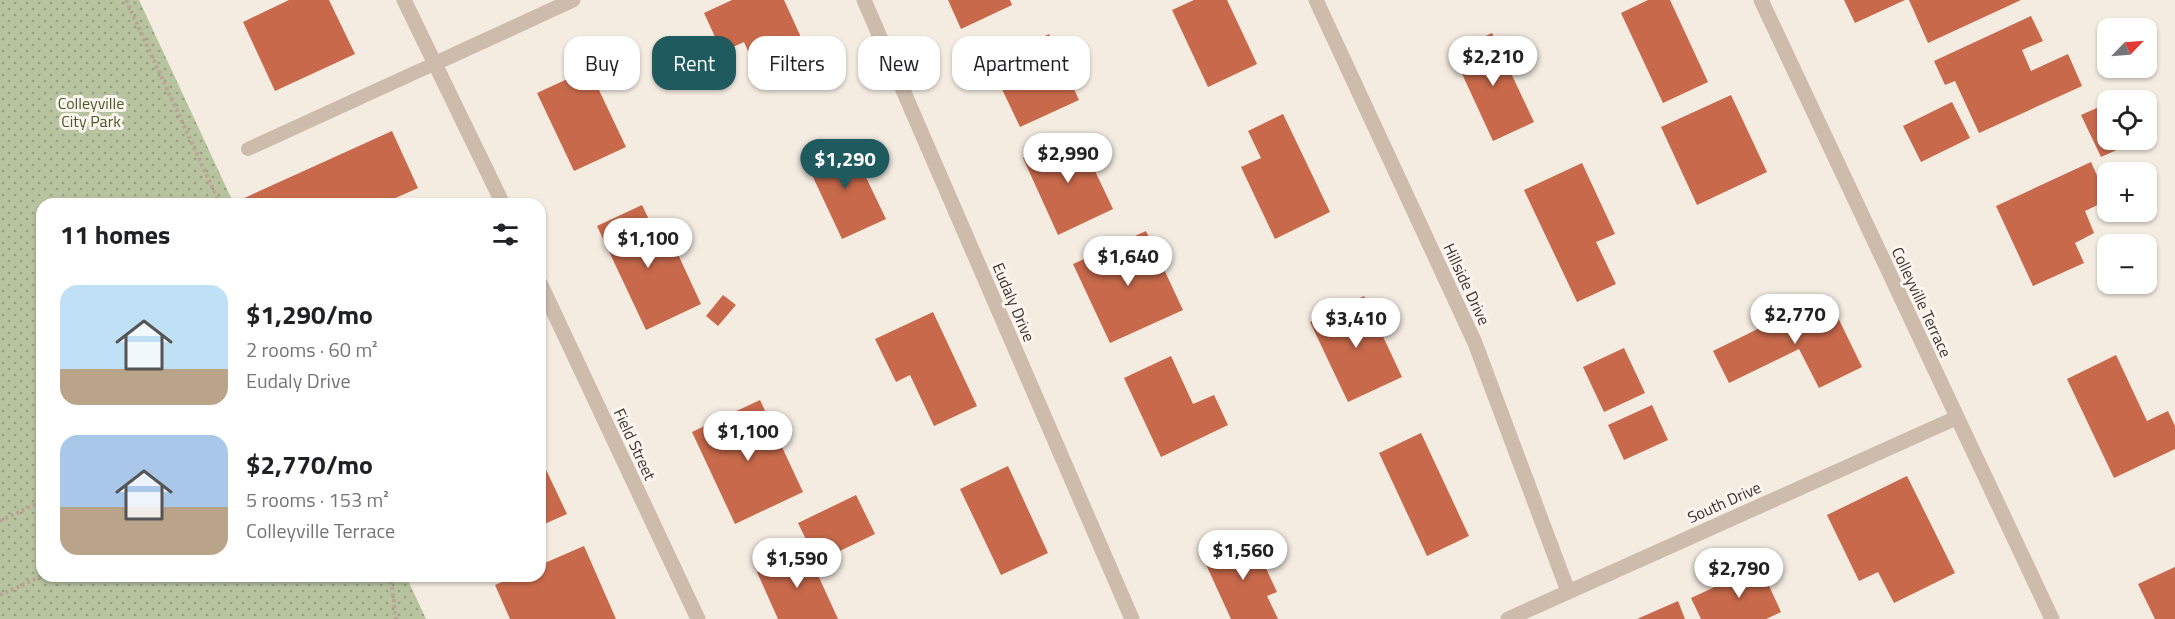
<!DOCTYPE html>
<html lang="en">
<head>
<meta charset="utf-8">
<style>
	body { margin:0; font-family:"Titillium Web",sans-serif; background:#f2f2f2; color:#202124; height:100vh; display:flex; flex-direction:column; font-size:22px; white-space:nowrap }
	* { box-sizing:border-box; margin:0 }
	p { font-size:20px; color:#757577 }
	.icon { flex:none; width:33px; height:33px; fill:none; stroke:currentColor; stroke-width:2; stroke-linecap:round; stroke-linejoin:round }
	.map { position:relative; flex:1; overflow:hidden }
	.sheet { position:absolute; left:36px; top:198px; width:510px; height:384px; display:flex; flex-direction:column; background:#fff; border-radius:18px; box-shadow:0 2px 4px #0004 }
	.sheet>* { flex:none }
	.guide { position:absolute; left:564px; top:36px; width:570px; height:54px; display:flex; gap:12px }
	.needle { width:39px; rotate:65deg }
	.buttons { position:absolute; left:2097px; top:18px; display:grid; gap:12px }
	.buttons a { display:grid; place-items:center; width:60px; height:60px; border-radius:12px; background:#fff; box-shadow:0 2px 4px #0004; font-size:30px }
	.price { position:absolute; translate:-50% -51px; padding:0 14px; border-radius:21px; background:#fff; color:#222; font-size:20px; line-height:39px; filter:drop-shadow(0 2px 3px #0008) }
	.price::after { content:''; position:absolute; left:50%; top:36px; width:18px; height:14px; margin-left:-9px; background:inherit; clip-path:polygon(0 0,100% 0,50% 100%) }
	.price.active { background:#1f5a5e; color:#fff }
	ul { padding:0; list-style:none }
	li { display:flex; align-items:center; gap:18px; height:150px; padding:0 24px }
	li span { display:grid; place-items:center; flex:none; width:168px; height:120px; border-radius:18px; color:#555 }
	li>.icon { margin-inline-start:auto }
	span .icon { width:72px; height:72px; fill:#fffc; stroke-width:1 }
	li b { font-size:26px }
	h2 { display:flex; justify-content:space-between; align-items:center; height:72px; padding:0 24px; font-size:26px }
	.chip { padding:0 21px; border-radius:18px; background:#fff; box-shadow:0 2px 4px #0004; font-size:21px; line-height:54px }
	.chip.active { background:#1f5a5e; color:#fff }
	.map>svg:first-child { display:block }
	.park { fill:url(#park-dots) }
	.building { fill:#c8694b }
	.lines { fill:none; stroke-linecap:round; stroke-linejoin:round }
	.path { stroke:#b9a596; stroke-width:4; stroke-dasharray:3 3; stroke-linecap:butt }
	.lane { stroke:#cdbbac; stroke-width:14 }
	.street { stroke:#cdbbac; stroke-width:15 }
	.labels { text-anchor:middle; stroke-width:6; stroke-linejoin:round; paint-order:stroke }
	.park-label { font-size:16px; fill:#4a5a2e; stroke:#fbf5ee }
	.street-label { font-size:16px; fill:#3b302b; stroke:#fbf5ee }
</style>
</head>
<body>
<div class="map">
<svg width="2175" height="619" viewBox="0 0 2175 619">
	<defs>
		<pattern id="park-dots" width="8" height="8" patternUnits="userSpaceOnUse" patternTransform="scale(1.5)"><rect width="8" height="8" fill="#b8c4a0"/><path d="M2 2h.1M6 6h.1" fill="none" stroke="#97a083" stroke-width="1.8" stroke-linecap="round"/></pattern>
	</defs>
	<rect width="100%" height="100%" fill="#f4ebe1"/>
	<path class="park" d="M0,0H139L234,204H42V576H406L426,619H0Z"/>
	<g class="building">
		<path d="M289,0H329L355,54L275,91L243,22Z"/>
		<path d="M732,0H784L810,57L761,80L744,42L722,52L704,13Z"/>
		<path d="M948,0H1010L1012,5L961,29Z"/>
		<path d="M1194,0H1227L1257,64L1208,87L1172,10Z"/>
		<path d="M1648,0H1670L1708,82L1663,103L1621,13Z"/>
		<path d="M1844,0H1905L1855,23Z"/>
		<path d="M1909,0H2021L1928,43Z"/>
		<path d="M2031,16L2043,41L2022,50L2031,71L2068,54L2082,86L1979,133L1955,81L1945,85L1934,61Z"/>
		<path d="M1492,33L1534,122L1493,141L1452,52Z"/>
		<path d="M1049,34L1079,100L1020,127L989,62Z"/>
		<path d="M589,69L626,147L574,171L537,93Z"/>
		<path d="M1731,95L1767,172L1697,205L1661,127Z"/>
		<path d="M1952,102L1970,138L1921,162L1903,126Z"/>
		<path d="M2108,103V140H2139L2101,157L2081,115Z"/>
		<path d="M1283,114L1330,212L1275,239L1241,167L1261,158L1248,131Z"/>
		<path d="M392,131L418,188L382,204H231Z"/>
		<path d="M1077,133L1113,209L1058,235L1023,158Z"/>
		<path d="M848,140L886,219L842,239L805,160Z"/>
		<path d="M2091,162L2108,200L2085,211L2094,233L2075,243L2084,263L2033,286L1996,206Z"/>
		<path d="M1582,163L1615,234L1596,242L1616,284L1577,302L1524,190Z"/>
		<path d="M642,205L666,255L676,250L701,304L646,330L597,226Z"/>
		<path d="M1146,231L1183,310L1110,343L1073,264Z"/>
		<path d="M723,295L736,305L718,326L706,316Z"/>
		<path d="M1827,295L1862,367L1819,388L1799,349L1729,383L1713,351Z"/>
		<path d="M1364,296L1402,377L1348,402L1310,322Z"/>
		<path d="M933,312L977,406L934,426L910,375L896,382L875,339Z"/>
		<path d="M1624,348L1645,393L1604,412L1583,367Z"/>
		<path d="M2116,355L2147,421L2168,411L2175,426V449L2114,478L2067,379Z"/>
		<path d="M1171,356L1193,404L1214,395L1228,425L1161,457L1124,378Z"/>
		<path d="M760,400L803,492L735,524L692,432Z"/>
		<path d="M1652,405L1668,440L1624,460L1608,425Z"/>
		<path d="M1421,433L1469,536L1427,556L1379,453Z"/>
		<path d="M540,457L567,514L540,526Z"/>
		<path d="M1008,466L1048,553L1001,575L960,489Z"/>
		<path d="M1907,476L1955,573L1894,603L1878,572L1859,581L1827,515Z"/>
		<path d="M856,495L875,534L817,562L798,523Z"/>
		<path d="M1251,536L1277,592L1267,596L1278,619H1231L1203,558Z"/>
		<path d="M584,546L616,619H510L495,585L515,576H540V565Z"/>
		<path d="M806,549L838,619H778L757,572Z"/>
		<path d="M1760,566L1781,612L1766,619H1701L1691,598Z"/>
		<path d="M2175,567V619H2155L2138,584Z"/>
		<path d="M1678,601L1685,619H1637Z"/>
	</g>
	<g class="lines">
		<g class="path">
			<path d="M126,0L220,204"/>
			<path d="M0,521L42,501"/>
			<path d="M388,576L392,586L396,619"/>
			<path d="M0,595L42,576"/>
		</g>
		<path class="lane" d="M248,149L436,63"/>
		<g class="street">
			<path d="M404,0L503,204"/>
			<path d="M864,0L1132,619"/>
			<path d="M1316,0L1475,343L1568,591"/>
			<path d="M1761,0L2052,619"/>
			<path d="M436,63L573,0"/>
			<path d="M540,283L698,619"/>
			<path d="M1508,619L1956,418"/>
		</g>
	</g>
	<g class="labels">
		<g class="park-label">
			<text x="91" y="109">Colleyville<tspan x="91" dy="18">City Park</tspan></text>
		</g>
		<g class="street-label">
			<text transform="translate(1467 284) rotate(65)" y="6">Hillside Drive</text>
			<text transform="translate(1014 302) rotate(67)" y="6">Eudaly Drive</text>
			<text transform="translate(1922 302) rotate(65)" y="6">Colleyville Terrace</text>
			<text transform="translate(635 444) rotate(65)" y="6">Field Street</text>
			<text transform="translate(1724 502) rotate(-24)" y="6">South Drive</text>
		</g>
	</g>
</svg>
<div class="buttons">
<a><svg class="needle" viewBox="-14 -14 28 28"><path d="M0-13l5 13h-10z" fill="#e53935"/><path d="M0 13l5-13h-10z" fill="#757577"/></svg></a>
<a><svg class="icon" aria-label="locate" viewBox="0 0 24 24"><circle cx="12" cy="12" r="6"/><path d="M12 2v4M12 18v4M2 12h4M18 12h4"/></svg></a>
<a>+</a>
<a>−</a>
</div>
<b class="price" style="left:1493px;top:87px">$2,210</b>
<b class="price" style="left:1068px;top:184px">$2,990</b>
<b class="price active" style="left:845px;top:190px">$1,290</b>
<b class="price" style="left:648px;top:269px">$1,100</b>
<b class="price" style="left:1128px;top:287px">$1,640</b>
<b class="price" style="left:1795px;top:345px">$2,770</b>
<b class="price" style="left:1356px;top:349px">$3,410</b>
<b class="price" style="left:748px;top:462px">$1,100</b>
<b class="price" style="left:1243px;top:581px">$1,560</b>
<b class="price" style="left:797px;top:589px">$1,590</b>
<b class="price" style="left:1739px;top:599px">$2,790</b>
<div class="guide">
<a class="chip">Buy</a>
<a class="chip active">Rent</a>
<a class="chip">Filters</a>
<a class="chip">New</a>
<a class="chip">Apartment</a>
</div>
<section class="sheet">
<h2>11 homes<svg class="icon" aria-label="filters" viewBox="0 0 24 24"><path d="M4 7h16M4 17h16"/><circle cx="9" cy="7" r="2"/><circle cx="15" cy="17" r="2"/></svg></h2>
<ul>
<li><span style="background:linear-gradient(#bfe0f5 70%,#b9a48a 0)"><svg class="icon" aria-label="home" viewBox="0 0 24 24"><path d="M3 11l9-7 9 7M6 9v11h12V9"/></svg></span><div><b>$1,290/mo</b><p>2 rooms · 60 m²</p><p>Eudaly Drive</p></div></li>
<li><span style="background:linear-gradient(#a9c7e8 60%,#b9a48a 0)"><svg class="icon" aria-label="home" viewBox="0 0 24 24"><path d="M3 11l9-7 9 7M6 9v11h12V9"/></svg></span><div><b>$2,770/mo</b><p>5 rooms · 153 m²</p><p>Colleyville Terrace</p></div></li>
</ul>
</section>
</div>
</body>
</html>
